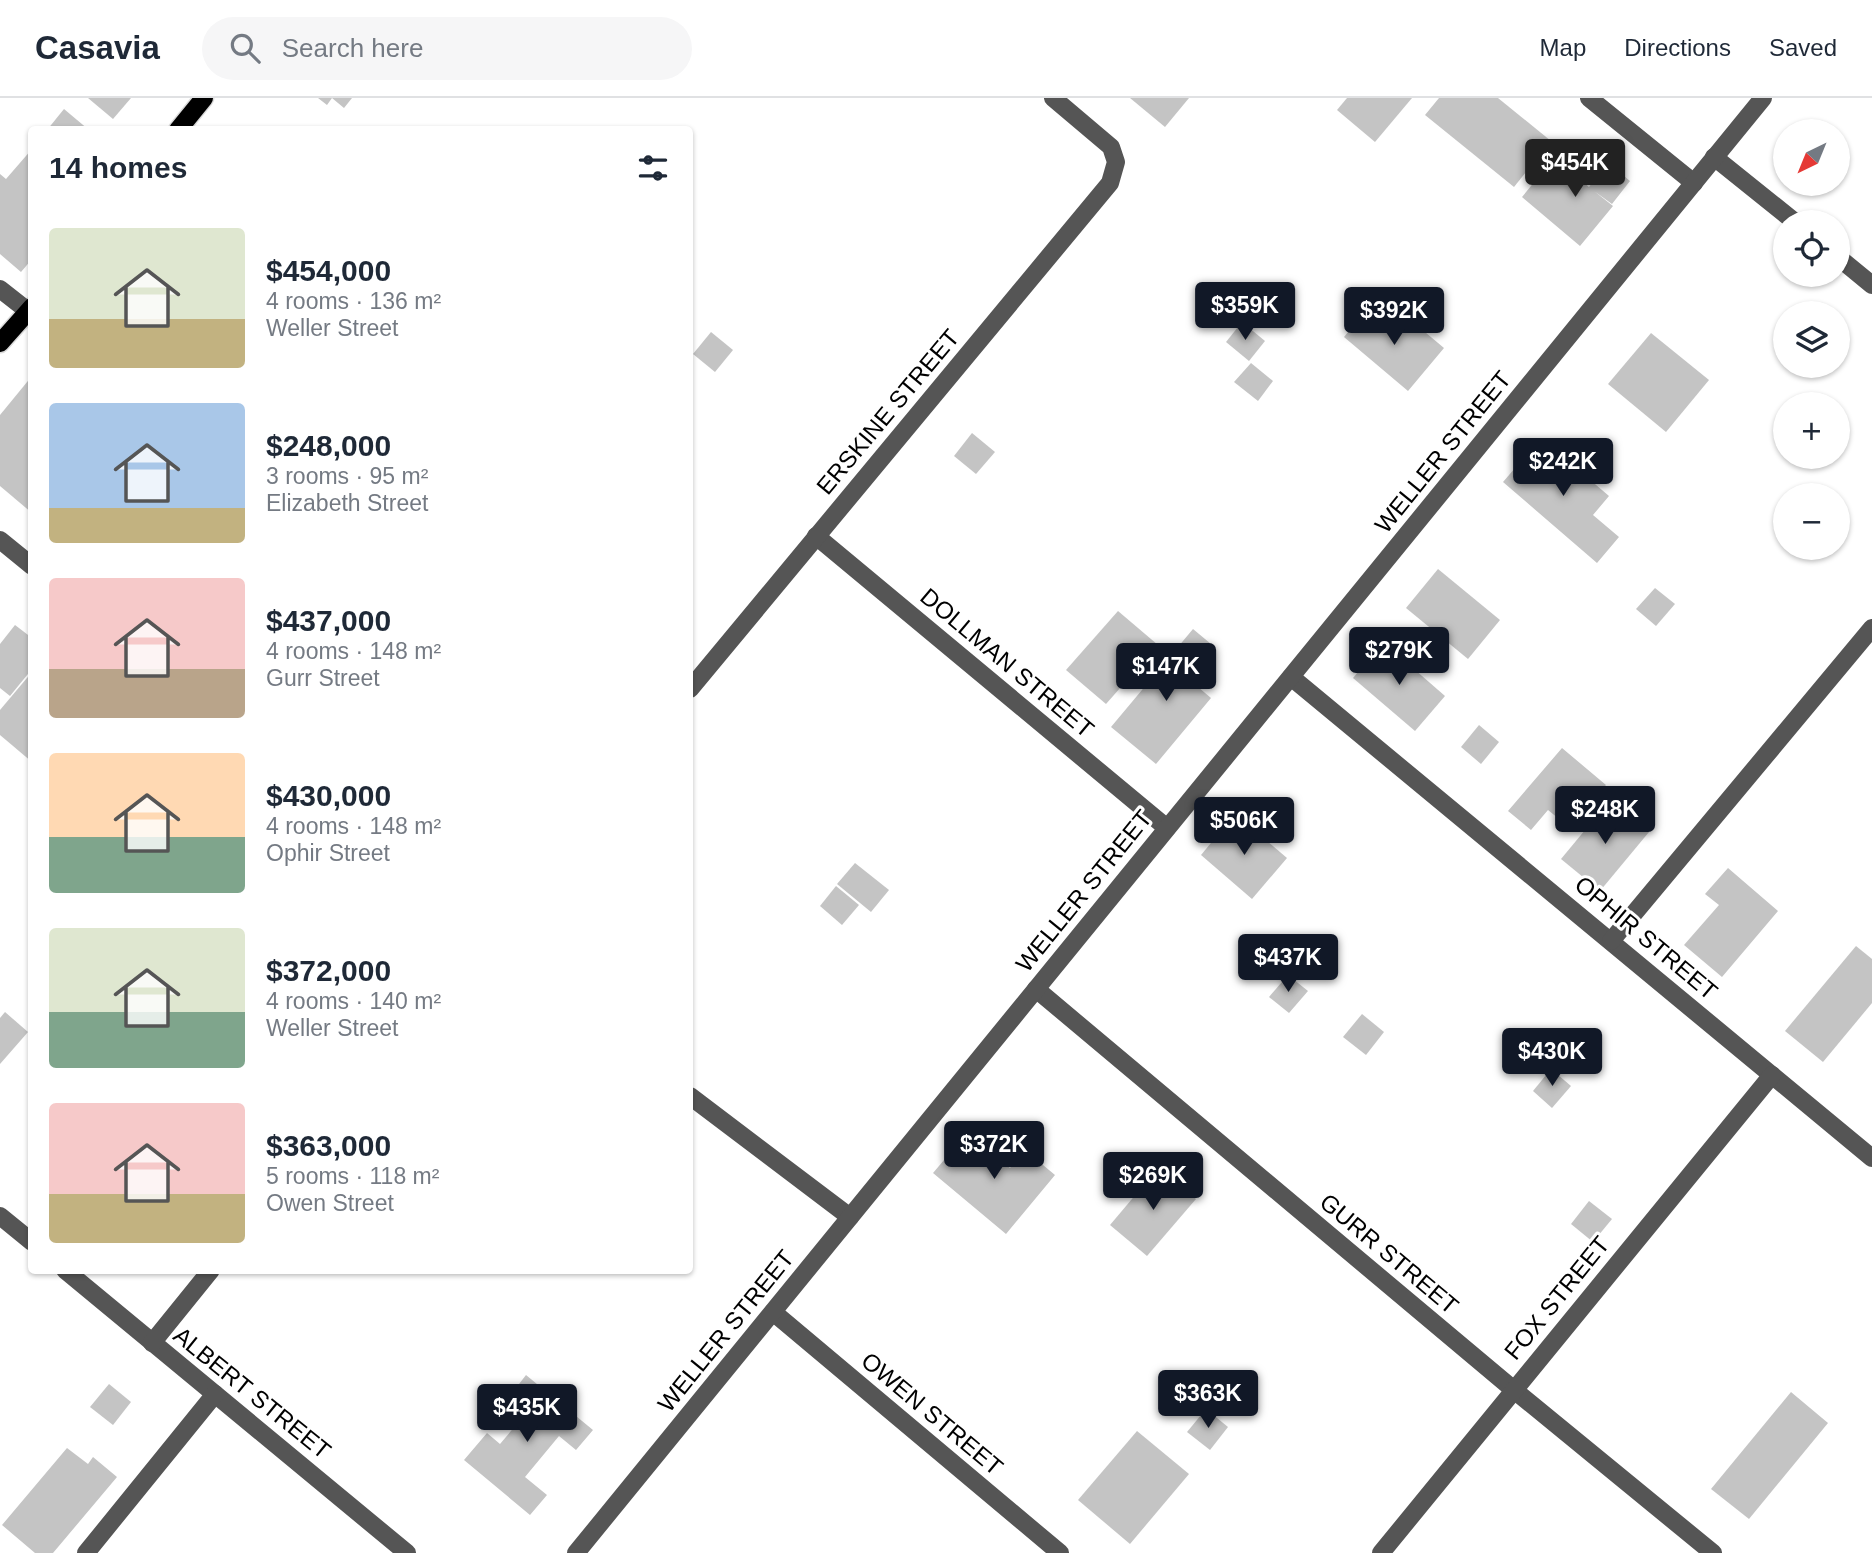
<!DOCTYPE html>
<html lang="en">
<head>
<meta charset="utf-8">
<style>
	body { margin:0; font-family:Helvetica,sans-serif; background:#f6f6f7; color:#1f2937; height:100vh; display:flex; flex-direction:column; font-size:26px; white-space:nowrap }
	* { box-sizing:border-box; margin:0 }
	p { font-size:23px; color:#747a83 }
	.icon { flex:none; width:38px; height:38px; fill:none; stroke:currentColor; stroke-width:2; stroke-linecap:round; stroke-linejoin:round }
	.map { position:relative; flex:1; overflow:hidden }
	.details { position:absolute; left:28px; top:28px; width:665px; height:1148px; display:flex; flex-direction:column; background:#fff; border-radius:7px; box-shadow:0 2px 5px #0004 }
	.details>* { flex:none }
	.needle { width:46px; rotate:223deg }
	.tools { position:absolute; left:1773px; top:21px; display:grid; gap:14px }
	.tools a { display:grid; place-items:center; width:77px; height:77px; border-radius:50%; background:#fff; box-shadow:0 2px 5px #0004; font-size:35px }
	.price { position:absolute; translate:-50% -60px; padding:0 16px; border-radius:7px; background:#111827; color:#fff; font-size:23px; line-height:46px; filter:drop-shadow(0 2px 4px #0008) }
	.price::after { content:''; position:absolute; left:50%; top:42px; width:21px; height:16px; margin-left:-10px; background:inherit; clip-path:polygon(0 0,100% 0,50% 100%) }
	.price.current { background:#222; color:#fff }
	ul { padding:0; list-style:none }
	li { display:flex; align-items:center; gap:21px; height:175px; padding:0 21px }
	li span { display:grid; place-items:center; flex:none; width:196px; height:140px; border-radius:7px; color:#555 }
	li>.icon { margin-inline-start:auto }
	span .icon { width:84px; height:84px; fill:#fffc; stroke-width:1 }
	li b { font-size:30px }
	h2 { display:flex; justify-content:space-between; align-items:center; height:84px; padding:0 21px; font-size:30px }
	header { display:flex; align-items:center; gap:42px; box-sizing:border-box; height:98px; padding:0 35px; background:#fff; border-bottom:2px solid #e0e1e3 }
	header strong { font-size:33px }
	nav { display:flex; gap:38px; margin-inline-start:auto; font-size:24px }
	.search { width:490px; height:63px; background:#f6f6f7; display:flex; align-items:center; gap:18px; box-sizing:border-box; padding:0 24px; border-radius:38px; color:#747a83; font-size:26px }
	.map>svg:first-child { display:block }
	.building { fill:#c4c4c4 }
	.lines { fill:none; stroke-linecap:round; stroke-linejoin:round }
	.major-casing { stroke:#dbdbdb; stroke-width:21 }
	.minor { stroke:#555; stroke-width:18 }
	.major { stroke:#000; stroke-width:18 }
	.labels { text-anchor:middle; stroke-width:6; stroke-linejoin:round; paint-order:stroke }
	.street-label { font-size:24px; fill:#000; stroke:#fff }
</style>
</head>
<body>
<header>
<strong>Casavia</strong>
<div class="search"><svg class="icon" aria-label="search" viewBox="0 0 24 24"><circle cx="10" cy="10" r="6"/><path d="M15 15l6 6"/></svg>Search here</div>
<nav><a>Map</a><a>Directions</a><a>Saved</a></nav>
</header>
<div class="map">
<svg width="1872" height="1455" viewBox="0 0 1872 1455">
	<rect width="100%" height="100%" fill="#fff"/>
	<g class="building">
		<path d="M88,0H131L113,21Z"/>
		<path d="M318,0H352L344,10L332,0L327,7Z"/>
		<path d="M1130,0H1189L1165,29Z"/>
		<path d="M1347,0H1412L1375,44L1337,12Z"/>
		<path d="M1439,0H1498L1551,43L1514,89L1425,17Z"/>
		<path d="M64,11L89,32H47Z"/>
		<path d="M32,51V161L21,174L0,156V76L6,81Z"/>
		<path d="M1554,60L1589,89L1608,65L1630,83L1612,106L1594,93L1613,108L1580,148L1522,99Z"/>
		<path d="M1371,206L1404,235L1413,224L1444,250L1408,293L1344,239Z"/>
		<path d="M1242,224L1265,243L1249,263L1226,244Z"/>
		<path d="M711,234L733,252L715,274L693,256Z"/>
		<path d="M1651,235L1709,282L1666,334L1608,286Z"/>
		<path d="M1251,265L1273,283L1258,303L1234,284Z"/>
		<path d="M32,278V415L0,388V317Z"/>
		<path d="M972,335L995,354L976,376L954,358Z"/>
		<path d="M1541,340L1609,398L1593,417L1619,439L1597,465L1503,384Z"/>
		<path d="M1438,471L1500,522L1468,561L1406,510Z"/>
		<path d="M1655,490L1675,506L1656,528L1636,511Z"/>
		<path d="M1118,513L1158,547L1106,606L1066,572Z"/>
		<path d="M15,527L32,540V571L10,598L0,590V546Z"/>
		<path d="M1193,531L1211,546L1185,578L1211,600L1156,666L1111,629Z"/>
		<path d="M1383,544L1445,598L1415,633L1353,580Z"/>
		<path d="M32,574V664L0,637V612Z"/>
		<path d="M1479,627L1499,644L1481,666L1461,649Z"/>
		<path d="M1562,650L1606,687L1569,729L1548,712L1531,732L1508,713Z"/>
		<path d="M1610,702L1649,734L1600,793L1561,761Z"/>
		<path d="M1235,716L1287,760L1252,801L1201,757Z"/>
		<path d="M855,765L889,792L871,814L837,786Z"/>
		<path d="M1728,770L1778,813L1722,879L1684,847L1719,807L1705,796Z"/>
		<path d="M836,788L859,807L842,827L820,808Z"/>
		<path d="M1856,848L1872,861V905L1823,964L1785,933Z"/>
		<path d="M1288,877L1308,893L1289,915L1269,899Z"/>
		<path d="M5,914L28,934L0,966V920Z"/>
		<path d="M1362,916L1384,934L1366,957L1343,939Z"/>
		<path d="M1551,971L1571,988L1552,1010L1533,993Z"/>
		<path d="M967,1035L1010,1070L1025,1052L1055,1077L1006,1136L933,1075Z"/>
		<path d="M1159,1069L1196,1101L1147,1158L1110,1127Z"/>
		<path d="M1589,1103L1612,1121L1593,1144L1571,1126Z"/>
		<path d="M526,1277L593,1332L576,1352L559,1338L525,1379L547,1397L530,1417L464,1362L487,1335L500,1346L527,1314L509,1299Z"/>
		<path d="M109,1286L131,1304L113,1327L90,1309Z"/>
		<path d="M1791,1294L1828,1325L1749,1421L1711,1391Z"/>
		<path d="M1206,1311L1228,1329L1210,1352L1187,1334Z"/>
		<path d="M1137,1333L1189,1376L1130,1446L1078,1402Z"/>
		<path d="M67,1350L88,1366L93,1359L117,1379L53,1455H35L2,1427Z"/>
	</g>
	<g class="lines">
		<g class="major-casing">
			<g id="major">
				<path d="M178,32L204,0"/>
				<path d="M0,245L32,209"/>
			</g>
		</g>
		<g class="minor">
			<path d="M1589,0L1694,85"/>
			<path d="M1714,59L1795,124"/>
			<path d="M1838,159L1872,187"/>
			<path d="M0,191L28,213"/>
			<path d="M816,438L1167,730"/>
			<path d="M0,442L32,468"/>
			<path d="M1291,579L1872,1060"/>
			<path d="M690,591L1110,85L1116,64L1111,49L1053,0"/>
			<path d="M1611,843L1872,530"/>
			<path d="M1036,891L1514,1292L1713,1455"/>
			<path d="M690,998L850,1119"/>
			<path d="M0,1118L32,1144"/>
			<path d="M65,1172L407,1455"/>
			<path d="M773,1214L1060,1455"/>
			<path d="M152,1245L211,1172"/>
			<path d="M86,1455L215,1296"/>
			<path d="M576,1455L1763,0"/>
			<path d="M1381,1455L1772,977"/>
		</g>
		<use href="#major" class="major"/>
	</g>
	<g class="labels">
		<g class="street-label">
			<text transform="translate(888 314) rotate(-50)" y="8">ERSKINE STREET</text>
			<text transform="translate(1443 354) rotate(-51)" y="8">WELLER STREET</text>
			<text transform="translate(1007 565) rotate(40)" y="8">DOLLMAN STREET</text>
			<text transform="translate(1084 793) rotate(-51)" y="8">WELLER STREET</text>
			<text transform="translate(1646 840) rotate(40)" y="8">OPHIR STREET</text>
			<text transform="translate(1389 1156) rotate(40)" y="8">GURR STREET</text>
			<text transform="translate(1557 1200) rotate(-51)" y="8">FOX STREET</text>
			<text transform="translate(726 1233) rotate(-51)" y="8">WELLER STREET</text>
			<text transform="translate(252 1295) rotate(39)" y="8">ALBERT STREET</text>
			<text transform="translate(932 1316) rotate(40)" y="8">OWEN STREET</text>
		</g>
	</g>
</svg>
<div class="tools">
<a><svg class="needle" viewBox="-14 -14 28 28"><path d="M0-13l5 13h-10z" fill="#e53935"/><path d="M0 13l5-13h-10z" fill="#747a83"/></svg></a>
<a><svg class="icon" aria-label="locate" viewBox="0 0 24 24"><circle cx="12" cy="12" r="6"/><path d="M12 2v4M12 18v4M2 12h4M18 12h4"/></svg></a>
<a><svg class="icon" aria-label="layers" viewBox="0 0 24 24"><path d="M12 4l9 5-9 5-9-5zM3 14l9 5 9-5"/></svg></a>
<a>+</a>
<a>−</a>
</div>
<b class="price current" style="left:1575px;top:101px">$454K</b>
<b class="price" style="left:1245px;top:244px">$359K</b>
<b class="price" style="left:1394px;top:249px">$392K</b>
<b class="price" style="left:1563px;top:400px">$242K</b>
<b class="price" style="left:1399px;top:589px">$279K</b>
<b class="price" style="left:1166px;top:605px">$147K</b>
<b class="price" style="left:1605px;top:748px">$248K</b>
<b class="price" style="left:1244px;top:759px">$506K</b>
<b class="price" style="left:1288px;top:896px">$437K</b>
<b class="price" style="left:1552px;top:990px">$430K</b>
<b class="price" style="left:994px;top:1083px">$372K</b>
<b class="price" style="left:1153px;top:1114px">$269K</b>
<b class="price" style="left:1208px;top:1332px">$363K</b>
<b class="price" style="left:527px;top:1346px">$435K</b>
<section class="details">
<h2>14 homes<svg class="icon" aria-label="filters" viewBox="0 0 24 24"><path d="M4 7h16M4 17h16"/><circle cx="9" cy="7" r="2"/><circle cx="15" cy="17" r="2"/></svg></h2>
<ul>
<li><span style="background:linear-gradient(#dfe7d0 65%,#c2b280 0)"><svg class="icon" aria-label="home" viewBox="0 0 24 24"><path d="M3 11l9-7 9 7M6 9v11h12V9"/></svg></span><div><b>$454,000</b><p>4 rooms · 136 m²</p><p>Weller Street</p></div></li>
<li><span style="background:linear-gradient(#a9c7e8 75%,#c2b280 0)"><svg class="icon" aria-label="home" viewBox="0 0 24 24"><path d="M3 11l9-7 9 7M6 9v11h12V9"/></svg></span><div><b>$248,000</b><p>3 rooms · 95 m²</p><p>Elizabeth Street</p></div></li>
<li><span style="background:linear-gradient(#f6c9c9 65%,#b9a48a 0)"><svg class="icon" aria-label="home" viewBox="0 0 24 24"><path d="M3 11l9-7 9 7M6 9v11h12V9"/></svg></span><div><b>$437,000</b><p>4 rooms · 148 m²</p><p>Gurr Street</p></div></li>
<li><span style="background:linear-gradient(#ffd9b3 60%,#7fa58c 0)"><svg class="icon" aria-label="home" viewBox="0 0 24 24"><path d="M3 11l9-7 9 7M6 9v11h12V9"/></svg></span><div><b>$430,000</b><p>4 rooms · 148 m²</p><p>Ophir Street</p></div></li>
<li><span style="background:linear-gradient(#dfe7d0 60%,#7fa58c 0)"><svg class="icon" aria-label="home" viewBox="0 0 24 24"><path d="M3 11l9-7 9 7M6 9v11h12V9"/></svg></span><div><b>$372,000</b><p>4 rooms · 140 m²</p><p>Weller Street</p></div></li>
<li><span style="background:linear-gradient(#f6c9c9 65%,#c2b280 0)"><svg class="icon" aria-label="home" viewBox="0 0 24 24"><path d="M3 11l9-7 9 7M6 9v11h12V9"/></svg></span><div><b>$363,000</b><p>5 rooms · 118 m²</p><p>Owen Street</p></div></li>
</ul>
</section>
</div>
</body>
</html>
